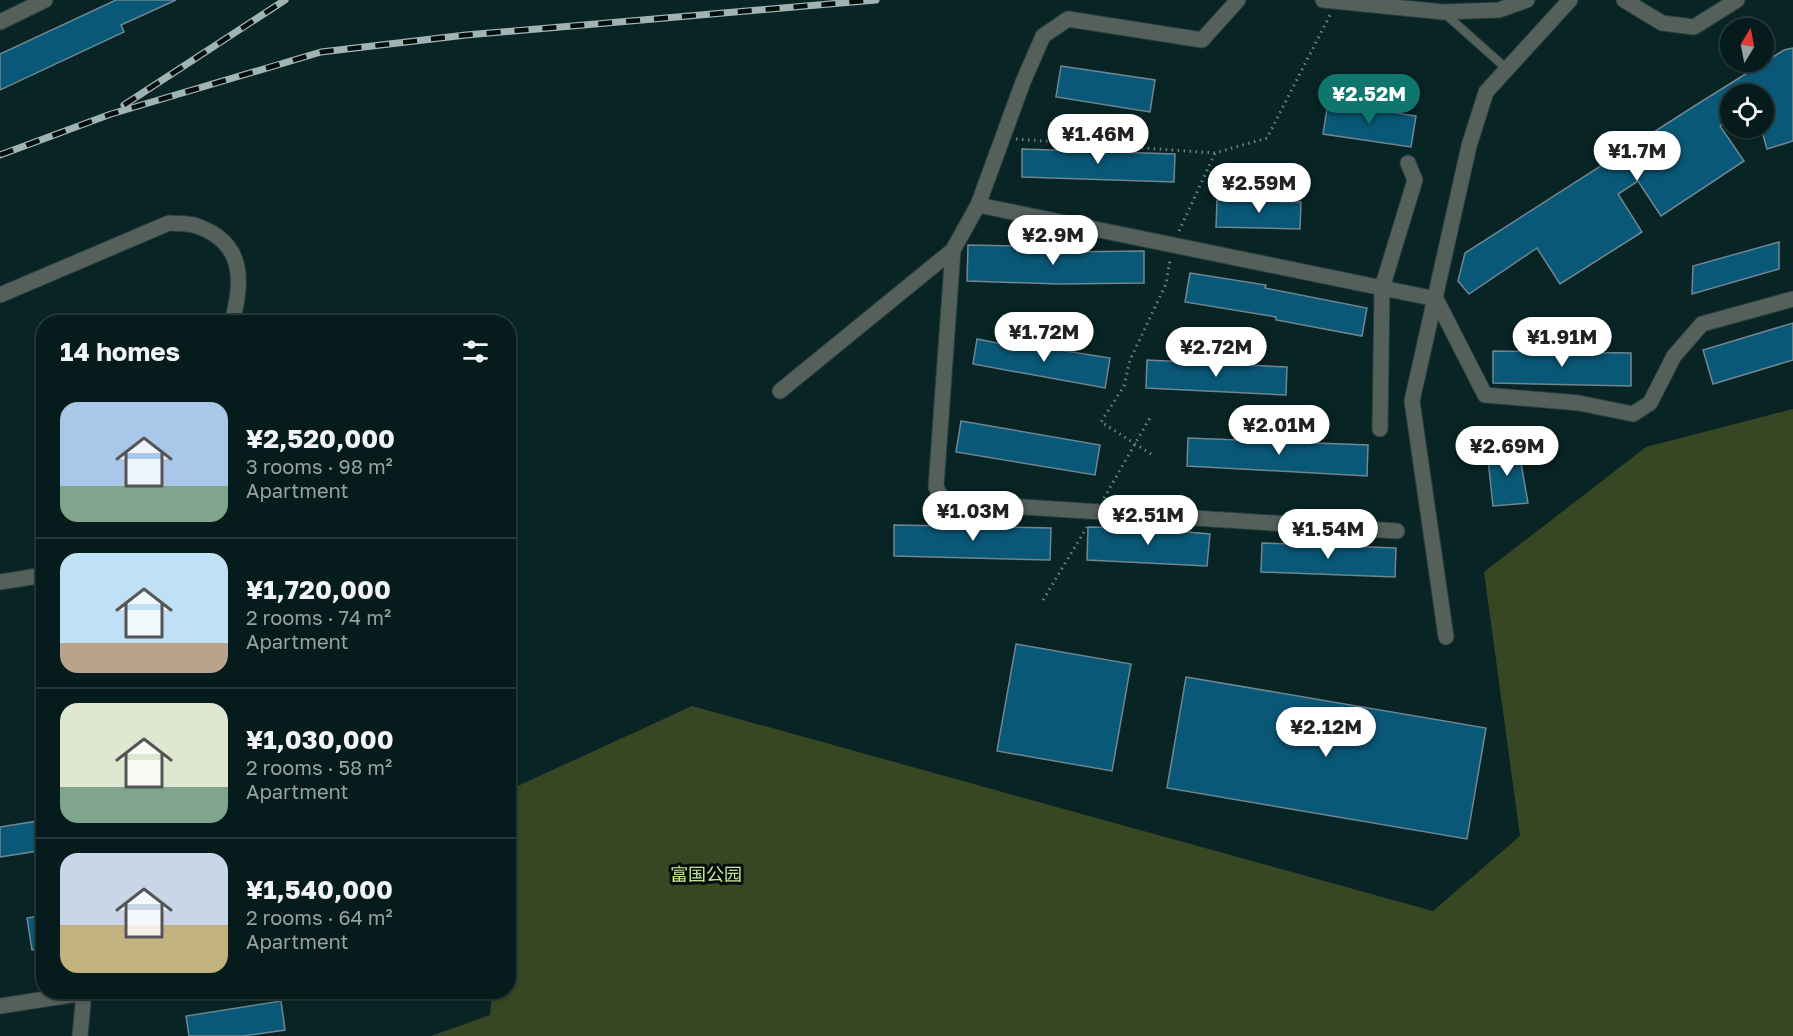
<!DOCTYPE html>
<html lang="en">
<head>
<meta charset="utf-8">
<style>
	body { margin:0; font-family:"Golos Text","Noto Sans SC",sans-serif; background:#0f2424; color:#f1f3f6; height:100vh; display:flex; flex-direction:column; font-size:22px; white-space:nowrap }
	* { box-sizing:border-box; margin:0 }
	p { font-size:20px; color:#98a1a3 }
	.icon { flex:none; width:33px; height:33px; fill:none; stroke:currentColor; stroke-width:2; stroke-linecap:round; stroke-linejoin:round }
	.map { position:relative; flex:1; overflow:hidden }
	.drawer { position:absolute; left:36px; top:315px; width:480px; height:684px; display:flex; flex-direction:column; background:#061b1b; border-radius:24px; box-shadow:0 2px 4px #0004,0 0 0 2px #27393a }
	.drawer>* { flex:none }
	.needle { width:39px; rotate:10deg }
	.controls { position:absolute; left:1720px; top:18px; display:grid; gap:12px }
	.controls a { display:grid; place-items:center; width:54px; height:54px; border-radius:50%; background:#061b1b; box-shadow:0 2px 4px #0004,0 0 0 2px #27393a; font-size:30px }
	.price { position:absolute; translate:-50% -51px; padding:0 14px; border-radius:21px; background:#fff; color:#222; font-size:20px; line-height:39px; filter:drop-shadow(0 2px 3px #0008) }
	.price::after { content:''; position:absolute; left:50%; top:36px; width:18px; height:14px; margin-left:-9px; background:inherit; clip-path:polygon(0 0,100% 0,50% 100%) }
	.price.selected { background:#0f766e; color:#fff }
	ul { padding:0; list-style:none }
	li { display:flex; align-items:center; gap:18px; height:150px; padding:0 24px }
	li+li { border-top:2px solid #27393a }
	li span { display:grid; place-items:center; flex:none; width:168px; height:120px; border-radius:18px; color:#555 }
	li>.icon { margin-inline-start:auto }
	span .icon { width:72px; height:72px; fill:#fffc; stroke-width:1 }
	li b { font-size:26px }
	h2 { display:flex; justify-content:space-between; align-items:center; height:72px; padding:0 24px; font-size:26px }
	.map>svg:first-child { display:block }
	.green { fill:#374724 }
	.building { fill:#0a5877; stroke:#6f8693; stroke-width:1.5 }
	.lines { fill:none; stroke-linecap:round; stroke-linejoin:round }
	.lane-casing { stroke:#264040; stroke-width:10 }
	.street-casing { stroke:#264040; stroke-width:17 }
	.path { stroke:#6e8383; stroke-width:3; stroke-dasharray:1.5 4.5; stroke-linecap:butt }
	.lane { stroke:#56605b; stroke-width:8 }
	.street { stroke:#56605b; stroke-width:15 }
	.rail-casing { stroke:#a1b4b4; stroke-width:7 }
	.rail { stroke:#030b0b; stroke-width:4.5; stroke-dasharray:14; stroke-linecap:butt }
	.labels { text-anchor:middle; stroke-width:6; stroke-linejoin:round; paint-order:stroke }
	.park-label { font-size:18px; fill:#c2e896; stroke:#030b0b }
</style>
</head>
<body>
<div class="map">
<svg width="1793" height="1036" viewBox="0 0 1793 1036">
	<rect width="100%" height="100%" fill="#082424"/>
	<path class="green" d="M1793,409V1036H431L490,1015L492,992H508L509,790L692,706L1433,911L1520,836L1484,572L1646,447Z"/>
	<g class="building">
		<path d="M116,0H176L121,25L124,32L0,90V54Z"/>
		<path d="M1793,48V141L1767,149L1761,128H1764V94H1731V119L1720,126L1744,161L1661,216L1638,181L1618,194L1642,232L1560,284L1537,248L1469,294L1458,281L1465,253L1696,105L1784,50Z"/>
		<path d="M1061,66L1155,80L1150,112L1056,97Z"/>
		<path d="M1328,102L1416,116L1411,147L1323,134Z"/>
		<path d="M1022,149L1175,154L1174,182L1022,177Z"/>
		<path d="M1217,200L1301,202L1300,229L1216,227Z"/>
		<path d="M1779,242V269L1692,294L1693,266Z"/>
		<path d="M968,245L1061,247V252L1144,251V283L1058,284L967,281Z"/>
		<path d="M1190,273L1266,285L1265,288L1367,308L1362,336L1276,320V317L1185,302Z"/>
		<path d="M1793,323V360L1713,384L1703,350Z"/>
		<path d="M977,339L1034,350L1035,346L1110,358L1105,388L973,364Z"/>
		<path d="M1493,351L1631,353V386L1493,383Z"/>
		<path d="M1147,360L1287,367L1286,395L1146,388Z"/>
		<path d="M961,421L1100,445L1095,475L956,452Z"/>
		<path d="M1188,438L1368,445L1367,476L1187,466Z"/>
		<path d="M1518,446L1528,503L1493,506L1487,450Z"/>
		<path d="M894,525L1051,528L1050,560L894,556Z"/>
		<path d="M1088,527L1137,528L1210,534L1207,566L1087,560Z"/>
		<path d="M1262,543L1396,548L1395,577L1261,572Z"/>
		<path d="M1016,644L1131,664L1112,771L997,751Z"/>
		<path d="M1186,677L1486,728L1467,839L1167,788Z"/>
		<path d="M44,820V850L0,857V827Z"/>
		<path d="M44,915V948L32,950L27,918Z"/>
		<path d="M281,1001L285,1030L243,1036H189L186,1016Z"/>
	</g>
	<g class="lines">
		<g class="lane-casing">
			<path id="lane" d="M1444,13L1507,69"/>
		</g>
		<g class="street-casing">
			<g id="street">
				<path d="M1323,0L1443,12L1499,10L1527,0"/>
				<path d="M1624,0L1662,23L1694,27L1737,0"/>
				<path d="M0,22L45,0"/>
				<path d="M978,205L1436,299L1485,395L1579,403L1633,414L1650,403L1674,356L1702,324L1793,299"/>
				<path d="M953,250L936,487L943,500L960,503L1397,531"/>
				<path d="M0,295L169,223C178,224 189,223 197,226C245,243 243,281 232,322"/>
				<path d="M780,391L953,250L978,205L1023,82L1043,36L1068,19L1202,40L1238,0"/>
				<path d="M1380,429L1382,288L1415,180L1408,163"/>
				<path d="M0,582L44,575"/>
				<path d="M1446,637L1412,401L1469,146L1486,92L1570,0"/>
				<path d="M0,1006L90,992"/>
				<path d="M80,1036L84,992"/>
			</g>
		</g>
		<g class="path">
			<path d="M1016,139L1215,153L1267,138L1330,15"/>
			<path d="M1179,231L1215,153"/>
			<path d="M1151,454L1101,422L1124,386L1130,360L1166,284L1170,260"/>
			<path d="M1104,498L1151,416"/>
			<path d="M1043,600L1087,527"/>
		</g>
		<use href="#lane" class="lane"/>
		<use href="#street" class="street"/>
		<g class="rail-casing">
			<g id="rail">
				<path d="M124,105L285,0"/>
				<path d="M0,155L111,114L321,52L466,35L876,0"/>
			</g>
		</g>
		<use href="#rail" class="rail"/>
	</g>
	<g class="labels">
		<g class="park-label">
			<text x="706" y="881">富国公园</text>
		</g>
	</g>
</svg>
<div class="controls">
<a><svg class="needle" viewBox="-14 -14 28 28"><path d="M0-13l5 13h-10z" fill="#e53935"/><path d="M0 13l5-13h-10z" fill="#98a1a3"/></svg></a>
<a><svg class="icon" aria-label="locate" viewBox="0 0 24 24"><circle cx="12" cy="12" r="6"/><path d="M12 2v4M12 18v4M2 12h4M18 12h4"/></svg></a>
</div>
<b class="price selected" style="left:1369px;top:125px">¥2.52M</b>
<b class="price" style="left:1098px;top:165px">¥1.46M</b>
<b class="price" style="left:1637px;top:182px">¥1.7M</b>
<b class="price" style="left:1259px;top:214px">¥2.59M</b>
<b class="price" style="left:1053px;top:266px">¥2.9M</b>
<b class="price" style="left:1044px;top:363px">¥1.72M</b>
<b class="price" style="left:1562px;top:368px">¥1.91M</b>
<b class="price" style="left:1216px;top:378px">¥2.72M</b>
<b class="price" style="left:1279px;top:456px">¥2.01M</b>
<b class="price" style="left:1507px;top:477px">¥2.69M</b>
<b class="price" style="left:973px;top:542px">¥1.03M</b>
<b class="price" style="left:1148px;top:546px">¥2.51M</b>
<b class="price" style="left:1328px;top:560px">¥1.54M</b>
<b class="price" style="left:1326px;top:758px">¥2.12M</b>
<section class="drawer">
<h2>14 homes<svg class="icon" aria-label="filters" viewBox="0 0 24 24"><path d="M4 7h16M4 17h16"/><circle cx="9" cy="7" r="2"/><circle cx="15" cy="17" r="2"/></svg></h2>
<ul>
<li><span style="background:linear-gradient(#a9c7e8 70%,#7fa58c 0)"><svg class="icon" aria-label="home" viewBox="0 0 24 24"><path d="M3 11l9-7 9 7M6 9v11h12V9"/></svg></span><div><b>¥2,520,000</b><p>3 rooms · 98 m²</p><p>Apartment</p></div></li>
<li><span style="background:linear-gradient(#bfe0f5 75%,#b9a48a 0)"><svg class="icon" aria-label="home" viewBox="0 0 24 24"><path d="M3 11l9-7 9 7M6 9v11h12V9"/></svg></span><div><b>¥1,720,000</b><p>2 rooms · 74 m²</p><p>Apartment</p></div></li>
<li><span style="background:linear-gradient(#dfe7d0 70%,#7fa58c 0)"><svg class="icon" aria-label="home" viewBox="0 0 24 24"><path d="M3 11l9-7 9 7M6 9v11h12V9"/></svg></span><div><b>¥1,030,000</b><p>2 rooms · 58 m²</p><p>Apartment</p></div></li>
<li><span style="background:linear-gradient(#c9d6e8 60%,#c2b280 0)"><svg class="icon" aria-label="home" viewBox="0 0 24 24"><path d="M3 11l9-7 9 7M6 9v11h12V9"/></svg></span><div><b>¥1,540,000</b><p>2 rooms · 64 m²</p><p>Apartment</p></div></li>
</ul>
</section>
</div>
</body>
</html>
